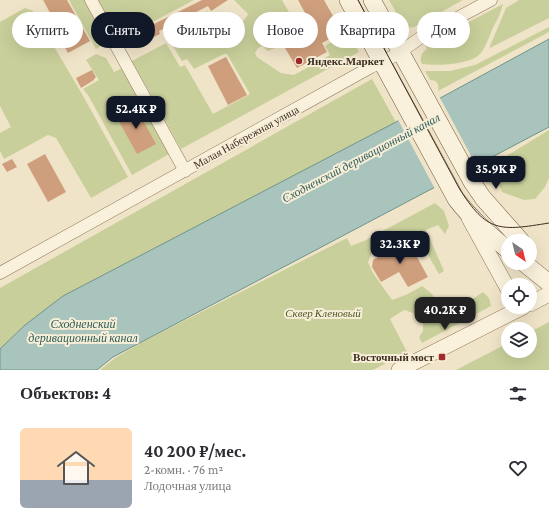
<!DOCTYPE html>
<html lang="ru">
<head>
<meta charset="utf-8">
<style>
	body { margin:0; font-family:"Crimson Pro",serif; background:#f2f2f3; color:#2b2b33; height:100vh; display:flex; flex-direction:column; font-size:15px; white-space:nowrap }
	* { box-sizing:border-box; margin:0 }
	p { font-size:13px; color:#7c7c81 }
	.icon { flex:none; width:22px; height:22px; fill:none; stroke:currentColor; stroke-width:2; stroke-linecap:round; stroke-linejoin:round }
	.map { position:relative; height:370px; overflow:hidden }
	.details { display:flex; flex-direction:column; background:#fff; flex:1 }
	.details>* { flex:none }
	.guide { position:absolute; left:12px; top:12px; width:525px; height:36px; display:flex; gap:8px }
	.needle { width:26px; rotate:145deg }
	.buttons { position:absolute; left:501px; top:234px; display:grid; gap:8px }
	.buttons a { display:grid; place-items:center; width:36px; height:36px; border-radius:50%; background:#fff; box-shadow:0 4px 16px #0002; font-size:20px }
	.price { position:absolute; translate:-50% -34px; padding:0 9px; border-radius:8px; background:#111827; color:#fff; font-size:13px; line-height:26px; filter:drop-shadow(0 1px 2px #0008) }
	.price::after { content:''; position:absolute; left:50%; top:24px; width:12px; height:9px; margin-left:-6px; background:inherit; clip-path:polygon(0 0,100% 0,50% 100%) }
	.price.current { background:#222; color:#fff }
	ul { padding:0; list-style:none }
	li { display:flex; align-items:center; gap:12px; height:100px; padding:0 20px }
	li span { display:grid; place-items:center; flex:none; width:112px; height:80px; border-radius:6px; color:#555 }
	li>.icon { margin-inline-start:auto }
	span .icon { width:48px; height:48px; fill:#fffc; stroke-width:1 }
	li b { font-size:17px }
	h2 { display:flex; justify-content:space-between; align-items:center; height:48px; padding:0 20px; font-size:17px }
	.chip { padding:0 14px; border-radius:18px; background:#fff; box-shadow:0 4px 16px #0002; font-size:14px; line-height:36px }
	.chip.current { background:#111827; color:#fff }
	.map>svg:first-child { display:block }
	.green { fill:#c9cf9b }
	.water { fill:#a9c4bc; stroke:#6f938a }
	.pier { fill:#f0e4c8 }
	.building { fill:#cf9f7d }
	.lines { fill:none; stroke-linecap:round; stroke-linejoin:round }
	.minor-casing { stroke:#8d765c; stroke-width:13 }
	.tertiary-casing { stroke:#8d765c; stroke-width:16 }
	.secondary-casing { stroke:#6f573f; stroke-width:18 }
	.minor { stroke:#faf1dc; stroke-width:12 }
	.tertiary { stroke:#faf1dc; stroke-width:15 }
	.secondary { stroke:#faf1dc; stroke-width:17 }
	.tram { stroke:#3d2e20; stroke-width:1 }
	.poi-dot { fill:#9e2a2b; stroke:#f7eed8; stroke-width:1.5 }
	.labels { text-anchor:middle; stroke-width:4; stroke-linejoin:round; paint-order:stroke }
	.poi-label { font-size:11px; font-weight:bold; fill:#3d2e20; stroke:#f7eed8; text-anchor:start }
	.street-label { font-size:11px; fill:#3d2e20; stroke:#f7eed8 }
	.park-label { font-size:11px; font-style:italic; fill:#4d5a26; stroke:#f7eed8 }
	.water-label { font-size:12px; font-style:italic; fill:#2f5d5a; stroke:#f7eed8 }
</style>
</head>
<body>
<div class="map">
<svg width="549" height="370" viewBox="0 0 549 370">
	<rect width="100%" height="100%" fill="#f0e4c8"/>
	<g class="green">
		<path d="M69,0H89L112,40L96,49Z"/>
		<path d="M98,0H194L122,38L116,33Z"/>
		<path d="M234,0H282L294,21V28L278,37L275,48L268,51L262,46L258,48L255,53L257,57L281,73L294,75L330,55L325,46L348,32L359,52L181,149L132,61L166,43L180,67L185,65L213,114L250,94L227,54H224L194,69L187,59L182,61L165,33L207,11L215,21L229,27C237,25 244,23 248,14Z"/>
		<path d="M389,0H463L414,27L405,28Z"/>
		<path d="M519,0H549V18L490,48V46L506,8Z"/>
		<path d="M503,4C501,13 496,22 492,30C489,37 486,46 481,53C471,65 436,66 422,64C419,58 422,52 427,49L425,45Z"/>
		<path d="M25,8L33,11L82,94L128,177L91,198L56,138L48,135L4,159L0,151V133L11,127L0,106V22Z"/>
		<path d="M549,27V32L438,91C439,84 437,80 430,80L425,71H450L475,65Z"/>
		<path d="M96,54L106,58L114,72L125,67L171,153L132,175L88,95L83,89L99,80L86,60Z"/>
		<path d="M372,79L396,122L63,296L25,325L0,349V288Z"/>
		<path d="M549,130V178L545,187L535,199L524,200L502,192L494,171L508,155Z"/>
		<path d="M435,203L444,211L449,226L445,234L438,225L426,230L444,271L439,274L424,248L403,234L373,251L368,262L373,273L392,300L408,294L422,286L432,294L442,314L462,304L471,303L474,298L483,292L489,298L491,306L422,343L419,337L423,331V316L404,310L390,319L407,352L373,370H100L115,358L146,340L347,238L351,246L364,241Z"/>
		<path d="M549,322V370H456L508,343V351H530V332Z"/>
	</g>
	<path class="water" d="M549,39V127L113,357L97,370H0V349L25,325L63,296L396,122Z"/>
	<path class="pier" d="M439,96L477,167L435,189L397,118Z"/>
	<g class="building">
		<path d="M43,0H67L90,41L68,53L61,40L64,38Z"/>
		<path d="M202,0H228L211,11L208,6L159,31L160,34L136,46L130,36Z"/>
		<path d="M298,0H324L342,32L322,43L327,52L297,68L285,48L315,31Z"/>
		<path d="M226,57L247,95L228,105L208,66Z"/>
		<path d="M92,70L96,77L94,79V80L81,88L76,78Z"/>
		<path d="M135,106L156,144L137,154L116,116Z"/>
		<path d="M45,154L66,192L48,202L27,164Z"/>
		<path d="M12,159L17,167L7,172L2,164Z"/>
		<path d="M408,241L428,277L408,287L399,272L381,282L372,267L373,260Z"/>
	</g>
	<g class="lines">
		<g class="minor-casing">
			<g id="minor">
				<path d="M91,0L185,171"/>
				<path d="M0,273L371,67L396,55L420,38L491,0"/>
			</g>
		</g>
		<g class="tertiary-casing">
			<g id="tertiary">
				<path d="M469,218L508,289"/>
				<path d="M530,304L549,294"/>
				<path d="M399,370L523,307"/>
			</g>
		</g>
		<g class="secondary-casing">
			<g id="secondary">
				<path d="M348,0L456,199C471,219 489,234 508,250"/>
				<path d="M372,0L472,182L483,198L521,241"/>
				<path d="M524,263L549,283"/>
			</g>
		</g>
		<use href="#minor" class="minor"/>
		<use href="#tertiary" class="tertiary"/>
		<use href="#secondary" class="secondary"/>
		<path class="tram" d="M358,0L459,188C487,233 500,231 549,223"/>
	</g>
	<g class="poi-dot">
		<circle cx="299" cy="61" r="4"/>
		<rect x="438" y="353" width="8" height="8" rx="2"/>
	</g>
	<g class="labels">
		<g class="poi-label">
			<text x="307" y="65">Яндекс.Маркет</text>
			<text x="434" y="361" text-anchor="end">Восточный мост</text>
		</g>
		<g class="street-label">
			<text transform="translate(246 137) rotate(-29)" y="4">Малая Набережная улица</text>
		</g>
		<g class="park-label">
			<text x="323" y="317">Сквер Кленовый</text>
		</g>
		<g class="water-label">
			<text transform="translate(361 158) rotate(-28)" y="4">Сходненский деривационный канал</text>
			<text x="83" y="328">Сходненский<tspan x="83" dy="14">деривационный канал</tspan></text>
		</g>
	</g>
</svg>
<div class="buttons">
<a><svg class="needle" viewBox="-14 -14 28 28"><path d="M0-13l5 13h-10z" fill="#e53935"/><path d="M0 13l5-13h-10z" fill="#7c7c81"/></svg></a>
<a><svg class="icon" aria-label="locate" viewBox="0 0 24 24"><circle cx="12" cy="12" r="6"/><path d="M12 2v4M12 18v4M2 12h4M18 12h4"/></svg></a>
<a><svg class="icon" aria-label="layers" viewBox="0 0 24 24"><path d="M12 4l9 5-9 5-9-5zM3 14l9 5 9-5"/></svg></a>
</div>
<b class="price" style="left:136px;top:130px">52.4K ₽</b>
<b class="price" style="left:496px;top:190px">35.9K ₽</b>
<b class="price" style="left:400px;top:265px">32.3K ₽</b>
<b class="price current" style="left:445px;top:331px">40.2K ₽</b>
<div class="guide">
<a class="chip">Купить</a>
<a class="chip current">Снять</a>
<a class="chip">Фильтры</a>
<a class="chip">Новое</a>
<a class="chip">Квартира</a>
<a class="chip">Дом</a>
</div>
</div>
<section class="details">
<h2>Объектов: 4<svg class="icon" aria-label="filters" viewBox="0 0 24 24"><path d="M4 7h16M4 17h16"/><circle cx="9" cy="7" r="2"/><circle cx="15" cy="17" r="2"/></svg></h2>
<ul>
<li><span style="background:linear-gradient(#ffd9b3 65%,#9aa5b1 0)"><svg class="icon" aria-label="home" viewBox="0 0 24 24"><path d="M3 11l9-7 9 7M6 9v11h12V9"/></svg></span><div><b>40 200 ₽/мес.</b><p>2-комн. · 76 m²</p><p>Лодочная улица</p></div><svg class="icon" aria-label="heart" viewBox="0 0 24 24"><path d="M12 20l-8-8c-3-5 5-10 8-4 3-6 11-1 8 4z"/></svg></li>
</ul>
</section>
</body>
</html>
